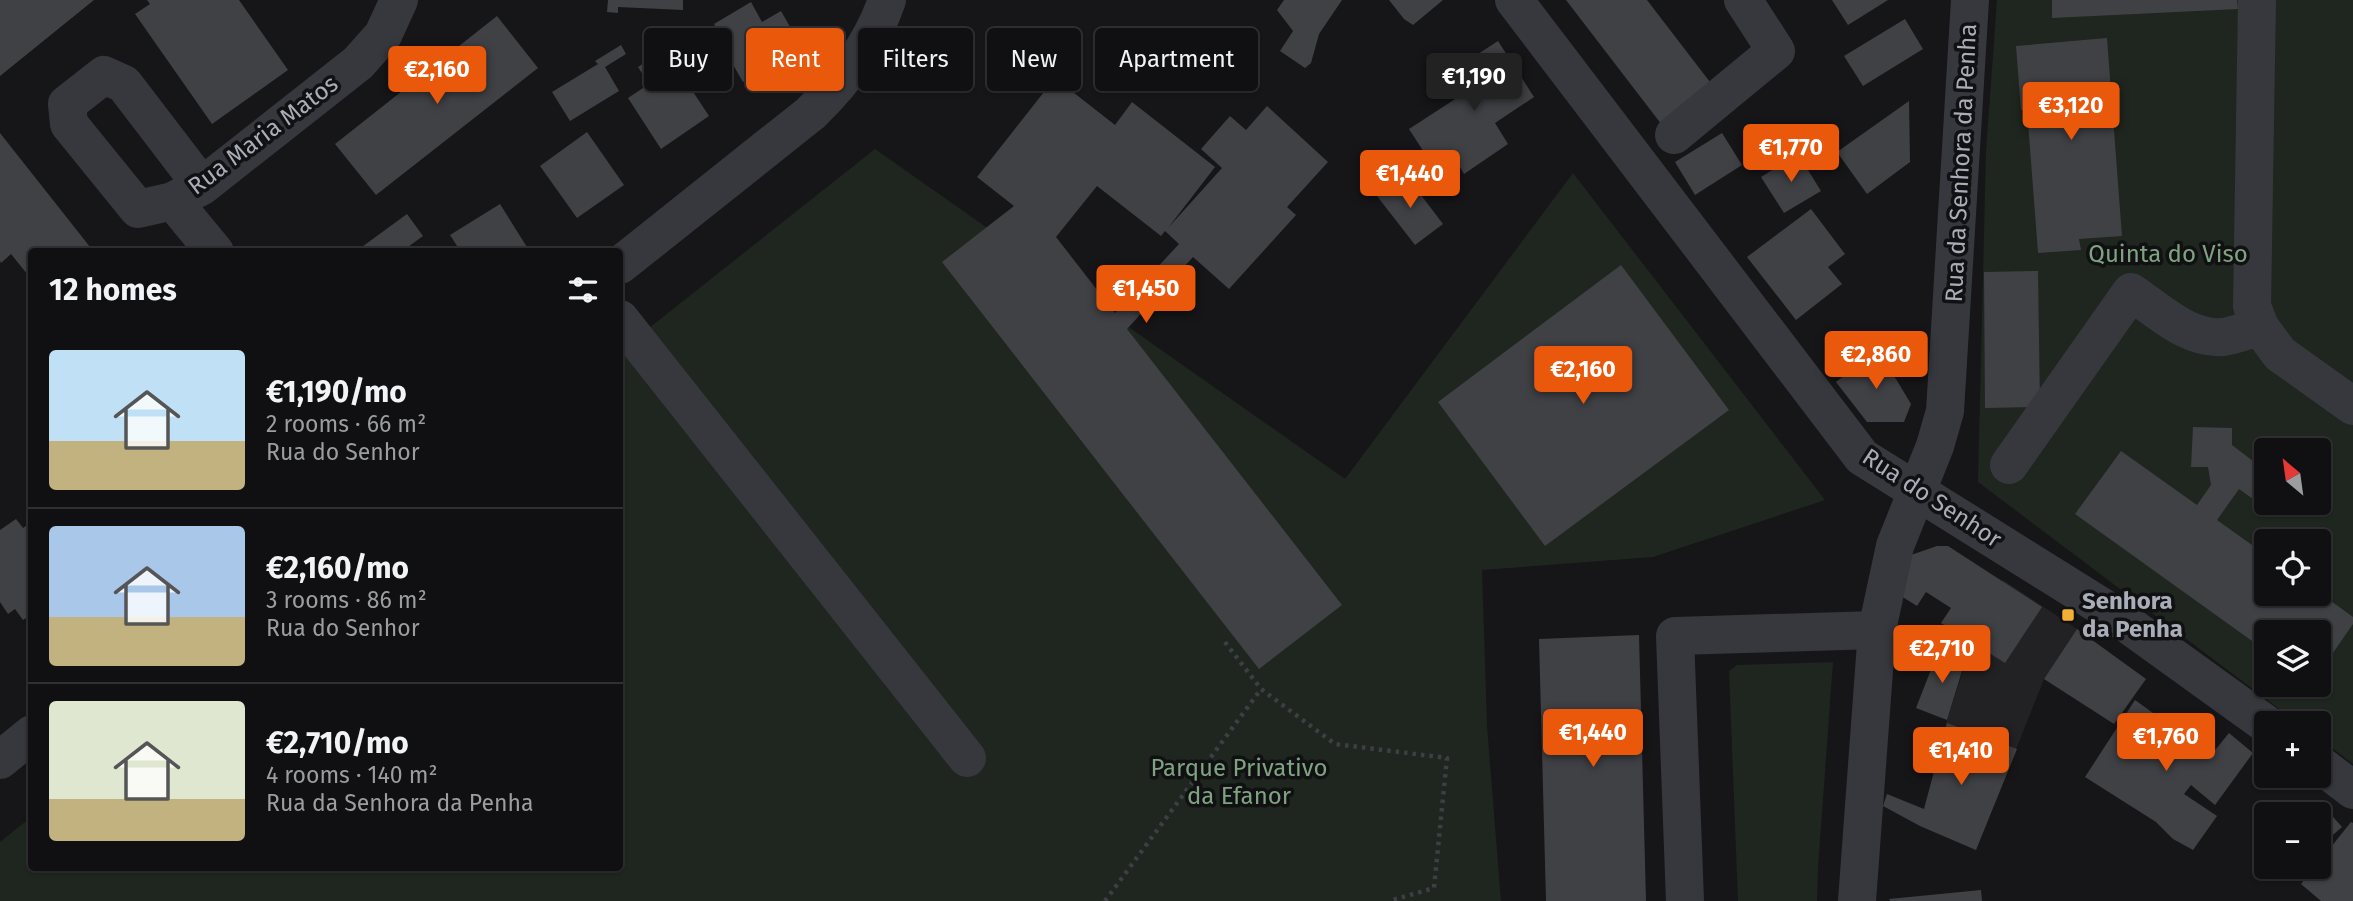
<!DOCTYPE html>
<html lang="en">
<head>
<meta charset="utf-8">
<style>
	body { margin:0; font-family:"Fira Sans",sans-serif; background:#1e1e20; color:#f1f3f6; height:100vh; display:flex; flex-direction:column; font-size:26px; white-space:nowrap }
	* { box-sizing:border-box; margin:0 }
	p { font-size:23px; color:#9c9d9f }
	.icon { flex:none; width:38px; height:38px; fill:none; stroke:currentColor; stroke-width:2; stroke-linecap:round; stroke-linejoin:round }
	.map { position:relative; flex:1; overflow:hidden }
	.sheet { position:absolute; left:28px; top:248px; width:595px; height:623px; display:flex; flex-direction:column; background:#101012; border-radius:7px; box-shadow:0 2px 5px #0004,0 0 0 2px #303032 }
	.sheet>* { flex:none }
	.banner { position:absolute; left:644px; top:28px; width:665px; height:63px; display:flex; gap:14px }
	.needle { width:46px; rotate:331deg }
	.tools { position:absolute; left:2254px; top:438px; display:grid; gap:14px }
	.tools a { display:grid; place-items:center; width:77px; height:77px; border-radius:7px; background:#101012; box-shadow:0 2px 5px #0004,0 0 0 2px #303032; font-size:35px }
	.price { position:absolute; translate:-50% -60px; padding:0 16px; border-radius:7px; background:#ea580c; color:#fff; font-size:23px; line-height:46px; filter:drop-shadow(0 2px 4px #0008) }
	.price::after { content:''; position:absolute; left:50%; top:42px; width:21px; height:16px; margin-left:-10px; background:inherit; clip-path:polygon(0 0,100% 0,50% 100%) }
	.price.active { background:#222; color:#fff }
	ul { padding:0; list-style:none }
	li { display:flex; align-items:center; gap:21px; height:175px; padding:0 21px }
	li+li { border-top:2px solid #303032 }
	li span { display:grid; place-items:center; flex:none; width:196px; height:140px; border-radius:7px; color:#555 }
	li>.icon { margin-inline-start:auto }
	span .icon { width:84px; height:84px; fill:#fffc; stroke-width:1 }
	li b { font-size:30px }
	h2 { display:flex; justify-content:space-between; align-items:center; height:84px; padding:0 21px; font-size:30px }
	.pill { padding:0 24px; border-radius:7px; background:#101012; box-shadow:0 2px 5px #0004,0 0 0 2px #303032; font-size:24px; line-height:63px }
	.pill.active { background:#ea580c; color:#fff }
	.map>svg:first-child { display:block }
	.built { fill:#222225 }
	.green { fill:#1e261f; fill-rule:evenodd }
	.building { fill:#404145; fill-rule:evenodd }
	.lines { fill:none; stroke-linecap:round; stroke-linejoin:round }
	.path { stroke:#3d3f44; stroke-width:4.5; stroke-dasharray:3.5 5; stroke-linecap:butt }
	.minor { stroke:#37383d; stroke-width:38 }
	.poi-dot { fill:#f2b134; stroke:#111113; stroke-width:2.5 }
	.labels { text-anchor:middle; stroke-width:7; stroke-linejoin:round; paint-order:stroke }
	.street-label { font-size:24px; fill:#a8adb8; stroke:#111113 }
	.park-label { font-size:24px; fill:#7fa381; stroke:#111113 }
	.poi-label { font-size:24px; font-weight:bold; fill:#a8adb8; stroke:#111113; text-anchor:start }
</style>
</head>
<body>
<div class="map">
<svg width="2353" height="901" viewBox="0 0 2353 901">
	<rect width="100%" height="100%" fill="#161618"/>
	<path class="built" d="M2003,580L2077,629L2044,679L1976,850L1920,826L1947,720L1972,643L1964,638Z"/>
	<g class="green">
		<path d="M1997,0H2353V764L2319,738V723H2298L1978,482L1986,151ZM2266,450H2319V502H2266ZM2266,541H2319V593H2266ZM2266,632H2319V684H2266Z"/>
		<path d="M875,149L1345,479L1573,173L1825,500L1653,557L1482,570L1487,726L1501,901H0V842L31,817L32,868H620V351Z"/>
		<path d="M1833,662L1818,868L1817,901H1738L1729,671L1737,665Z"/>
	</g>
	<g class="building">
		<path d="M0,0H94L0,76Z"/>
		<path d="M147,0H239L288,70L212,124L135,14L150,4Z"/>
		<path d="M608,0H683V10L618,7V13L607,12Z"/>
		<path d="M1284,0H1342L1319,34L1311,63L1305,68L1280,51L1293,31L1277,10Z"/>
		<path d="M1389,0H1443L1413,25L1404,19Z"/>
		<path d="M1566,0H1647L1713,86L1662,125Z"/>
		<path d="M1832,0H1888L1848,25Z"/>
		<path d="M2052,0H2237L2238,9L2052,18Z"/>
		<path d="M751,2L762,22L781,11L797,39L780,49L785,57L743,82L728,56L731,54L714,24Z"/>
		<path d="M497,16L538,68L376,195L335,144Z"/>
		<path d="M1905,19L1923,49L1863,86L1844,56Z"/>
		<path d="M2107,38L2122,236L2079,239L2081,250L2038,253L2027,109L2021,110L2016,46Z"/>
		<path d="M1498,41L1534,97L1495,123L1508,144L1464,174L1457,162L1438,174L1409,129L1466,92L1452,71Z"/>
		<path d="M621,45L626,54L605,67L619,91L570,121L552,92L598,64L595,61Z"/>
		<path d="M665,49L709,116L661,149L628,98L649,84L638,67Z"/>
		<path d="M1055,78L1115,125L1132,102L1215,167L1168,228L1222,168L1201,149L1230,116L1246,130L1267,106L1328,162L1287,207L1296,215L1229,289L1193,257L1127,329L1342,605L1259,669L942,262L1014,206L977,177ZM1097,186L1161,236L1165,231L1179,244L1115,313L1056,237Z"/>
		<path d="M1909,101L1910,162L1867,194L1837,152Z"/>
		<path d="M587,132L624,185L577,218L540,166Z"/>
		<path d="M0,133L94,252H32V280L11,254L1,263L0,261Z"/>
		<path d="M1722,133L1742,165L1695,195L1675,162Z"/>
		<path d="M1798,154L1821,191L1784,213L1761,177Z"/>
		<path d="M1405,174L1443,224L1415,245L1377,196Z"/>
		<path d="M500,204L530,252H461L450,235Z"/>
		<path d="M1811,209L1845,254L1828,267L1842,284L1796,320L1747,257Z"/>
		<path d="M407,214L423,236L401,252H355Z"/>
		<path d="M1621,265L1729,410L1545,546L1438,402Z"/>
		<path d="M2038,271L2040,407L1985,408L1984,272Z"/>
		<path d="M1878,349L1911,404L1904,422H1867L1836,382Z"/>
		<path d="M2193,427L2232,428V445L2266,471V502H2271L2267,509L2239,489L2217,520L2266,555V593H2320L2353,617V624L2319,673V632H2266V651L2075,514L2121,451L2197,505L2211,485L2208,467H2191Z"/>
		<path d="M16,519L23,528L32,522V623L28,617L23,620L15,609L8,614L0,602V530Z"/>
		<path d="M1937,546H1948L2042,607L2005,663L1941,623L1951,608L1926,592L1917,606L1893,591L1911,555Z"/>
		<path d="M2077,629L2146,679L2114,724L2044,679Z"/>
		<path d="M1639,635L1646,901H1546L1539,639Z"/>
		<path d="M1939,649L1966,658L1947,720L1916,708Z"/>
		<path d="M2135,700L2211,755L2229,733L2253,753L2215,805L2191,785L2184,794L2217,816L2193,850L2173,839L2156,822L2085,777Z"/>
		<path d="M1947,723L2017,749L1976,850L1920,826L1883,806L1887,794L1924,809Z"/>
		<path d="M2318,800L2342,827L2319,847V814H2303Z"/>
		<path d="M2351,822L2353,823V901H2321L2301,884L2315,866H2319V862Z"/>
		<path d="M1981,890L1982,901H1890L1889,899Z"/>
	</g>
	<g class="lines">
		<g class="path">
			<path d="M1225,642L1261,689L1335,744L1447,758L1434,888L1389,901"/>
			<path d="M1105,901L1261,689"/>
		</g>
		<g class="minor">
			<path d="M1514,0L1862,457L2112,613L2266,724"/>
			<path d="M2257,0L2252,306L2260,327L2280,354L2353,406"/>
			<path d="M1674,135L1776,51L1743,0"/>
			<path d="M202,186L124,84L104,75L67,104L69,124L138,209L173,201L202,186L358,63L383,35L399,0"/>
			<path d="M173,201L215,252"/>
			<path d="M620,265L811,113C844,81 872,44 887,0"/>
			<path d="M620,319L967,758"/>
			<path d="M2009,465L2131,292C2158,310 2188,340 2223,337C2235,335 2248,330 2260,327"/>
			<path d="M0,760L32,734"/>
			<path d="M2319,764L2353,790"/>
			<path d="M1685,901L1675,636L1877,630"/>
			<path d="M1857,901L1877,630L1895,546L1935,446L1945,411L1970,0"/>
		</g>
	</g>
	<rect class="poi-dot" x="2061" y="608" width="14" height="14" rx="3.5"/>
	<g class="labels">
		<g class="street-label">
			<text transform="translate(263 135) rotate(-37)" y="8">Rua Maria Matos</text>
			<text transform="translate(1961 163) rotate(-87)" y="8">Rua da Senhora da Penha</text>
			<text transform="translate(1932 498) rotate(33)" y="8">Rua do Senhor</text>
		</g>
		<g class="park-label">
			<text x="2168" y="262">Quinta do Viso</text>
			<text x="1239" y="776">Parque Privativo<tspan x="1239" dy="28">da Efanor</tspan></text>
		</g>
		<g class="poi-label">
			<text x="2082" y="609">Senhora<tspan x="2082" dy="28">da Penha</tspan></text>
		</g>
	</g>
</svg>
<div class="tools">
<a><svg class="needle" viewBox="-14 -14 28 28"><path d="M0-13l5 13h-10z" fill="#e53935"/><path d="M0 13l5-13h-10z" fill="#9c9d9f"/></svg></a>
<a><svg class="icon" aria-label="locate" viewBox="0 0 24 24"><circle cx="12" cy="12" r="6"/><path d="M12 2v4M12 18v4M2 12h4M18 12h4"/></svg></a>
<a><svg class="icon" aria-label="layers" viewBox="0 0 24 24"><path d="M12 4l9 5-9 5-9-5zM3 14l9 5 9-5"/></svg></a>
<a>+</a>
<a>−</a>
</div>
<b class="price" style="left:437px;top:106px">€2,160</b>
<b class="price active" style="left:1474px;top:113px">€1,190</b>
<b class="price" style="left:2071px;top:142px">€3,120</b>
<b class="price" style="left:1791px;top:184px">€1,770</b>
<b class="price" style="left:1410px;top:210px">€1,440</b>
<b class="price" style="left:1146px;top:325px">€1,450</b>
<b class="price" style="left:1876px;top:391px">€2,860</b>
<b class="price" style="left:1583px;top:406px">€2,160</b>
<b class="price" style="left:1942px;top:685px">€2,710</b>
<b class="price" style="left:1593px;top:769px">€1,440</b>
<b class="price" style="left:2166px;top:773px">€1,760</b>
<b class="price" style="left:1961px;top:787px">€1,410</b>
<div class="banner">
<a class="pill">Buy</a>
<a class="pill active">Rent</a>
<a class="pill">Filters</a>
<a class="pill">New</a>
<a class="pill">Apartment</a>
</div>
<section class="sheet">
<h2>12 homes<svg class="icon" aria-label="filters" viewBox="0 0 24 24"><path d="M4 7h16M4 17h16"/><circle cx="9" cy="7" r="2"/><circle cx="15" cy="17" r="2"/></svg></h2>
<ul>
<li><span style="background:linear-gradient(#bfe0f5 65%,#c2b280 0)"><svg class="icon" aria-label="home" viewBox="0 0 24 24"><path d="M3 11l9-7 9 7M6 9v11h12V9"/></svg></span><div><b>€1,190/mo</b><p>2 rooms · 66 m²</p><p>Rua do Senhor</p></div></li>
<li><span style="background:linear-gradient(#a9c7e8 65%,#c2b280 0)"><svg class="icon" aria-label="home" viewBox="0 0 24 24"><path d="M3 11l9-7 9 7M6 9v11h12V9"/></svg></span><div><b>€2,160/mo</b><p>3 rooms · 86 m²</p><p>Rua do Senhor</p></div></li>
<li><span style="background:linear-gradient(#dfe7d0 70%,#c2b280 0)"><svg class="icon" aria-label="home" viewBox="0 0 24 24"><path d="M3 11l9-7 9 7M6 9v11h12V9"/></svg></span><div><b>€2,710/mo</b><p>4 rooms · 140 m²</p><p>Rua da Senhora da Penha</p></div></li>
</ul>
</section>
</div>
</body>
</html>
